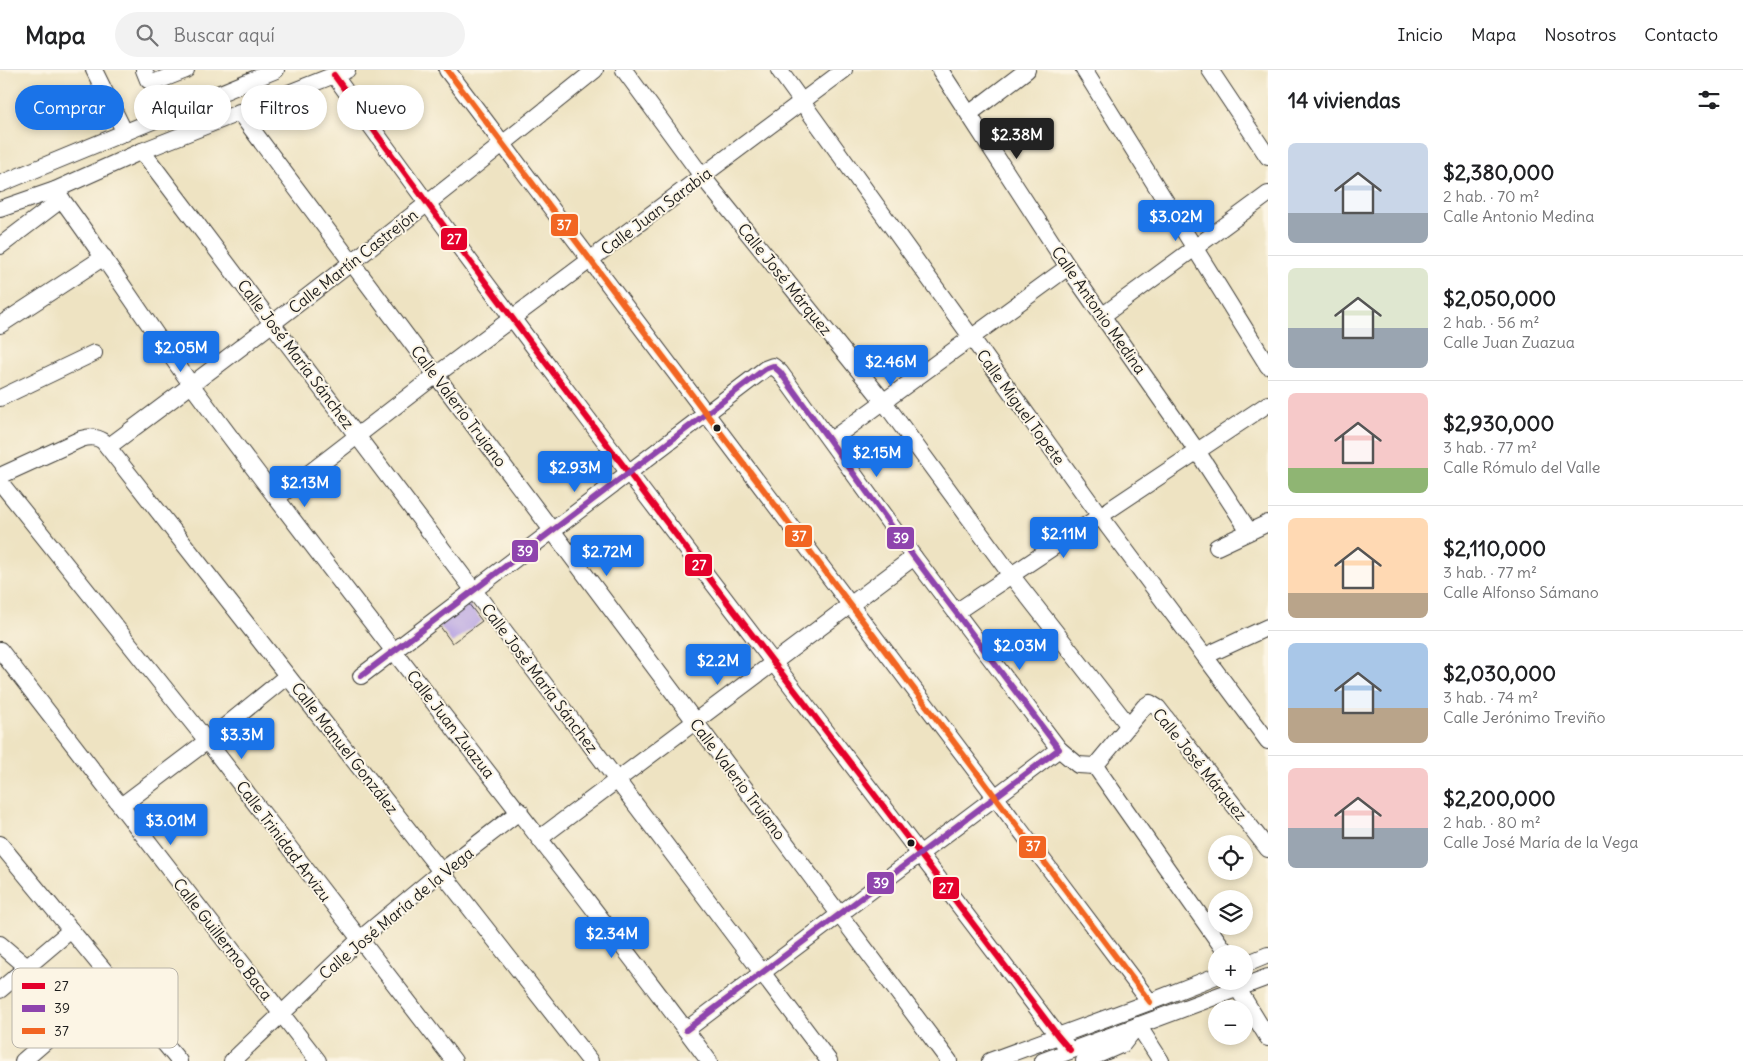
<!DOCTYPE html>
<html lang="es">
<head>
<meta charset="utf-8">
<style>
	body { margin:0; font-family:Delius,sans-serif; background:#f2f2f2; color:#202124; height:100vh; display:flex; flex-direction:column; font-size:19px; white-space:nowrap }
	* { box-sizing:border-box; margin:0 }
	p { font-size:16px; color:#757577 }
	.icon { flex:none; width:28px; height:28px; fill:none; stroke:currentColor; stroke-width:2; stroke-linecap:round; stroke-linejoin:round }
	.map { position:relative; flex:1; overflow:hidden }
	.panel { display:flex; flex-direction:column; background:#fff; width:475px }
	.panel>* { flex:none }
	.top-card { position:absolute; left:15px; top:15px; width:475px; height:45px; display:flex; gap:10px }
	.controls { position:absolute; left:1208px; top:765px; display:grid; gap:10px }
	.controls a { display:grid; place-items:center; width:45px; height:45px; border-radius:50%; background:#fff; box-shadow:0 2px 8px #0003; font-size:25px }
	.price { position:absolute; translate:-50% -42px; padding:0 11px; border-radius:5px; background:#1a73e8; color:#fff; font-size:16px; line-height:32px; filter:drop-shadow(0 1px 2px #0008) }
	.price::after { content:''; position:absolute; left:50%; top:30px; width:15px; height:11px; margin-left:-8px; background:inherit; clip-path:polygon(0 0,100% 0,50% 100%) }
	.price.on { background:#222; color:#fff }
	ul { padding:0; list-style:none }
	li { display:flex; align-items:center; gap:15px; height:125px; padding:0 20px }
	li+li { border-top:1px solid #e0e0e0 }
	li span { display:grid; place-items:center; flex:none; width:140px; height:100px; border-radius:8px; color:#555 }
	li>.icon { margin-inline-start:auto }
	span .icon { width:60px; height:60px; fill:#fffc; stroke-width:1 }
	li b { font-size:21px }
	h2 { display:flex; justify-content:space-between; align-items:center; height:60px; padding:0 20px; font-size:21px }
	.tag { padding:0 18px; border-radius:22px; background:#fff; box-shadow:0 2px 8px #0003; font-size:18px; line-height:45px }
	.tag.on { background:#1a73e8; color:#fff }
	header { display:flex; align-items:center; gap:30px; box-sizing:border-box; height:70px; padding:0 25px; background:#fff; border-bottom:1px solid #e0e0e0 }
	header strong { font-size:24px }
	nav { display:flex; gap:28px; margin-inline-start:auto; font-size:18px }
	.search { width:350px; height:45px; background:#f2f2f2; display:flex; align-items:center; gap:12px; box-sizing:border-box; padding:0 18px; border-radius:28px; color:#757577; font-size:19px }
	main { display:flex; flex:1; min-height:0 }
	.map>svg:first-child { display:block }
	.building { fill:#b09be2 }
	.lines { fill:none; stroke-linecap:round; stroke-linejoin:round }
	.minor-casing { stroke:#3c3a35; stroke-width:18 }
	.minor { stroke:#fff; stroke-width:16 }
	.bus-1-casing { stroke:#fcf5e5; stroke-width:10 }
	.bus-2-casing { stroke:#fcf5e5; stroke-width:10 }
	.bus-3-casing { stroke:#fcf5e5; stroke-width:10 }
	.bus-1 { stroke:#e4002b; stroke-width:6 }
	.bus-2 { stroke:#8e44ad; stroke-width:6 }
	.bus-3 { stroke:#f26522; stroke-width:6 }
	.bus-dot { fill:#1c1c1c; stroke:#fcf5e5; stroke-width:2 }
	.labels { text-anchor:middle; stroke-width:4; stroke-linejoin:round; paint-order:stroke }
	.street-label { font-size:16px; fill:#1c1c1c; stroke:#fcf5e5 }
	.key { fill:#fcf5e5; stroke:#b9b4a9; stroke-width:1 }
	.key-label { font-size:14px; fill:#1c1c1c }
	.line-badge { stroke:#fcf5e5; stroke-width:2 }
	.badge-label { font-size:14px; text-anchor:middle; font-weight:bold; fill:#fff }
</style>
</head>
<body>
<header>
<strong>Mapa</strong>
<div class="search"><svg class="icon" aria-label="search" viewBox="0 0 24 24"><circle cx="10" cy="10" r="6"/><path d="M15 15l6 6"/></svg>Buscar aquí</div>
<nav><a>Inicio</a><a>Mapa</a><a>Nosotros</a><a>Contacto</a></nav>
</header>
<main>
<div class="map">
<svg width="1268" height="991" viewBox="0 0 1268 991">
	<rect width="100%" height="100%" fill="#fcf5e5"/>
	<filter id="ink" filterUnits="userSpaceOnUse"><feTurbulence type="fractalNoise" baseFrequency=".02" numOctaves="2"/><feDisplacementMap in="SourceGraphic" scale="10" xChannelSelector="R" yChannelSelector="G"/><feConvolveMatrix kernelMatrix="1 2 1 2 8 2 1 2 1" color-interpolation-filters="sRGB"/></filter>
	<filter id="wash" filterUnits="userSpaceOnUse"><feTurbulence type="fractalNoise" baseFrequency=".0096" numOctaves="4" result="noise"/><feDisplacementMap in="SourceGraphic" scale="20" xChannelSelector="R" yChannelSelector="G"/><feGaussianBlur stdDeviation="1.12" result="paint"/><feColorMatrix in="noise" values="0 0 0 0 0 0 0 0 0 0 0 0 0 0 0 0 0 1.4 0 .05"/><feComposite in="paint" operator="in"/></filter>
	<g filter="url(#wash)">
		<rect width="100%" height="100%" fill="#eee3c2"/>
		<g id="blocks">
			<path class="building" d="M468,533L482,551L452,573L439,555Z"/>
		</g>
	</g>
	<g filter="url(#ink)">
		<use href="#blocks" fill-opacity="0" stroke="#3c3a35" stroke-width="1"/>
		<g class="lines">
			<g class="minor-casing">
				<g id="minor">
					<path d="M94,0L125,63"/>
					<path d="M144,0L148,10L153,13L186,0"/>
					<path d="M447,0L1150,932"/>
					<path d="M624,0L702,106L884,332L1011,505L1129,656"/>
					<path d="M779,0L1100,446L1268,671"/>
					<path d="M940,0L1068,197L1197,381L1249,461"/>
					<path d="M1084,0L1268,296"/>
					<path d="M1210,0L1268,87"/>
					<path d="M334,5C568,331 817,646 1058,966L1070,980"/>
					<path d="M239,42L949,991"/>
					<path d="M969,44L1027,0"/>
					<path d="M142,81L829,991"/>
					<path d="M0,114L276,0"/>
					<path d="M55,120C103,184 146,252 193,317C361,545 540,764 709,991"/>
					<path d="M0,139L55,120L142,81L347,0"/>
					<path d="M0,176L62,129"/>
					<path d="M1102,246L1268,124"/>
					<path d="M0,255L104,187"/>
					<path d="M0,328L94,283"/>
					<path d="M831,370L1068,197"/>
					<path d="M108,377C273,255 435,129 595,0"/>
					<path d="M0,406L81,369C89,367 95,366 103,371L590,991"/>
					<path d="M0,412L207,671L454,991"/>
					<path d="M277,428L436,305L844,0"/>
					<path d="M1217,477L1268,453"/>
					<path d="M956,542L1268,334"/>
					<path d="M0,580L318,991"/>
					<path d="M1205,586L1268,557"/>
					<path d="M361,606L765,299L773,296L780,302L914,487L1059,679L1078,695L1095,696L1227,884"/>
					<path d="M1095,696L1144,637L1150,633L1158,638L1268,779"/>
					<path d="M121,736L207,671L287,606"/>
					<path d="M540,768L914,487"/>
					<path d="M0,774L179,991"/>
					<path d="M0,874L27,897"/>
					<path d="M1244,895L1268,885"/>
					<path d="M15,907L59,946L63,953L60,959L23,991"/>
					<path d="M1238,911V919L1268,968"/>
					<path d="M0,920L71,860"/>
					<path d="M686,960L1059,679"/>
					<path d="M232,991L359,870L442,801L520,741"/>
					<path d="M990,991L1150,932L1216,906"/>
					<path d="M1043,991L1268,907"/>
					<path d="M1084,991L1123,974L1138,955L1161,991"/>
				</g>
			</g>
			<use href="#minor" class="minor"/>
			<g class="bus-1-casing">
				<path id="bus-1" d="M334,5C568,331 817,646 1058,966L1070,980"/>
			</g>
			<g class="bus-2-casing">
				<path id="bus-2" d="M361,606L765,299L773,296L780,302L914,487L1059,679L686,960"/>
			</g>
			<g class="bus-3-casing">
				<path id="bus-3" d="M447,0L1150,932"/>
			</g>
			<use href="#bus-1" class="bus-1"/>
			<use href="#bus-2" class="bus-2"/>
			<use href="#bus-3" class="bus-3"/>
		</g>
	</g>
	<g class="bus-dot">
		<circle cx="717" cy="358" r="4.5"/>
		<circle cx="911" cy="773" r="4.5"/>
	</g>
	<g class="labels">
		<g class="street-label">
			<text transform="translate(656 141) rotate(-37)" y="6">Calle Juan Sarabia</text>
			<text transform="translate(353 191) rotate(-38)" y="6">Calle Martín Castrejón</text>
			<text transform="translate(785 209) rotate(51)" y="6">Calle José Márquez</text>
			<text transform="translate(1099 240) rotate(55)" y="6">Calle Antonio Medina</text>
			<text transform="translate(296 284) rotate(53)" y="6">Calle José María Sánchez</text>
			<text transform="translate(459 336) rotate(53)" y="6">Calle Valerio Trujano</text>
			<text transform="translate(1021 337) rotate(54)" y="6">Calle Miguel Topete</text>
			<text transform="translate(540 608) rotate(53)" y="6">Calle José María Sánchez</text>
			<text transform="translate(451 654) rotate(52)" y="6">Calle Juan Zuazua</text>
			<text transform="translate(345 678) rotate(52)" y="6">Calle Manuel González</text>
			<text transform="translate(1200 694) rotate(51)" y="6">Calle José Márquez</text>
			<text transform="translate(738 709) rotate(53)" y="6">Calle Valerio Trujano</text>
			<text transform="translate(284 771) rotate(53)" y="6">Calle Trinidad Arvizu</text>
			<text transform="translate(396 843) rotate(-40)" y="6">Calle José María de la Vega</text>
			<text transform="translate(223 869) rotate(52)" y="6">Calle Guillermo Baca</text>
		</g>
	</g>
	<rect x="12" y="898" width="166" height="80" rx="8" class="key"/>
	<rect x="22" y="913" width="23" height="6" fill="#e4002b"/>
	<rect x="22" y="935" width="23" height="7" fill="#8e44ad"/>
	<rect x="22" y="958" width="23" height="6" fill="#f26522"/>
	<g class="key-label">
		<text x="54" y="921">27</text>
		<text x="54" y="943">39</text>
		<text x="54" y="966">37</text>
	</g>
	<g class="line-badge">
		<rect x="550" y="143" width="29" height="24" rx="5" fill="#f26522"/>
		<rect x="440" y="157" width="28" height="24" rx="5" fill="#e4002b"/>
		<rect x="784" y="454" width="29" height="24" rx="5" fill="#f26522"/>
		<rect x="886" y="456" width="29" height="24" rx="5" fill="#8e44ad"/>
		<rect x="511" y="469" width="28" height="24" rx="5" fill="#8e44ad"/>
		<rect x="684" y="483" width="29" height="24" rx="5" fill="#e4002b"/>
		<rect x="1018" y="765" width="29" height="24" rx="5" fill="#f26522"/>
		<rect x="866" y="801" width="29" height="24" rx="5" fill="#8e44ad"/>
		<rect x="932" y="806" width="28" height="24" rx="5" fill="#e4002b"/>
	</g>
	<g class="badge-label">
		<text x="564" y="160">37</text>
		<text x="454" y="174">27</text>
		<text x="799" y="471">37</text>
		<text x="901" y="473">39</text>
		<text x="525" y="486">39</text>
		<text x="699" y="500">27</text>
		<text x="1033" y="781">37</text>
		<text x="881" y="818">39</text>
		<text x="946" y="823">27</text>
	</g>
</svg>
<div class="controls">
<a><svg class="icon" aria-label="locate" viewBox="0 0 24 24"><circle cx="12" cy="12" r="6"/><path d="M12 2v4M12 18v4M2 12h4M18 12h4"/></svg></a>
<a><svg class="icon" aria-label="layers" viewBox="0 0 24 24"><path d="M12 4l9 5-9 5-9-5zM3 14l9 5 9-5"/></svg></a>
<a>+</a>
<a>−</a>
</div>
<b class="price on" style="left:1017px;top:90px">$2.38M</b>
<b class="price" style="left:1176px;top:172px">$3.02M</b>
<b class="price" style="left:181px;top:303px">$2.05M</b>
<b class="price" style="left:891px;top:317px">$2.46M</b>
<b class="price" style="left:877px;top:408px">$2.15M</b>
<b class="price" style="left:575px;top:423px">$2.93M</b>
<b class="price" style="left:305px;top:438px">$2.13M</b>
<b class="price" style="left:1064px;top:489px">$2.11M</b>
<b class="price" style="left:607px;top:507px">$2.72M</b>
<b class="price" style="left:1020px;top:601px">$2.03M</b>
<b class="price" style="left:718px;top:616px">$2.2M</b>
<b class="price" style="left:242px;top:690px">$3.3M</b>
<b class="price" style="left:171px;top:776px">$3.01M</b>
<b class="price" style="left:612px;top:889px">$2.34M</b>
<div class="top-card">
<a class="tag on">Comprar</a>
<a class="tag">Alquilar</a>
<a class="tag">Filtros</a>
<a class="tag">Nuevo</a>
</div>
</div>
<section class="panel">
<h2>14 viviendas<svg class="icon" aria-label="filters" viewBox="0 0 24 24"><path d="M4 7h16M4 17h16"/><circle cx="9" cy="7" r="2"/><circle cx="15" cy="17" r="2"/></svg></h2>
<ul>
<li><span style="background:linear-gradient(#c9d6e8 70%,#9aa5b1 0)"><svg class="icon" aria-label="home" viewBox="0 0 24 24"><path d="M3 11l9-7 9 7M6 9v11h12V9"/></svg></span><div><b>$2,380,000</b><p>2 hab. · 70 m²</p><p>Calle Antonio Medina</p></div></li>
<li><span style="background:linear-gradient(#dfe7d0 60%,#9aa5b1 0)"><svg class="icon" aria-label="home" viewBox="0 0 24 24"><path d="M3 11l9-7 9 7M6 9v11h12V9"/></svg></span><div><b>$2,050,000</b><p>2 hab. · 56 m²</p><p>Calle Juan Zuazua</p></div></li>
<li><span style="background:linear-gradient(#f6c9c9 75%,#8fb573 0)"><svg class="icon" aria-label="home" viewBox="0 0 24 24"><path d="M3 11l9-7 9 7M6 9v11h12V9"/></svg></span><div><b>$2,930,000</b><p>3 hab. · 77 m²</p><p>Calle Rómulo del Valle</p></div></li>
<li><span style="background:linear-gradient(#ffd9b3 75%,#b9a48a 0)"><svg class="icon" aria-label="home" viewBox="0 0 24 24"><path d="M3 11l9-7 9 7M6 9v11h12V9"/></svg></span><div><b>$2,110,000</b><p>3 hab. · 77 m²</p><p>Calle Alfonso Sámano</p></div></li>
<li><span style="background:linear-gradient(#a9c7e8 65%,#b9a48a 0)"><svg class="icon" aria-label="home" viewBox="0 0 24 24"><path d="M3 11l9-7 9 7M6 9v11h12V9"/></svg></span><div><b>$2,030,000</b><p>3 hab. · 74 m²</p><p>Calle Jerónimo Treviño</p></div></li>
<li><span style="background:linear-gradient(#f6c9c9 60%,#9aa5b1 0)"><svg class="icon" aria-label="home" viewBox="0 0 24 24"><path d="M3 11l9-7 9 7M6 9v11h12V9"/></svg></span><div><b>$2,200,000</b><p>2 hab. · 80 m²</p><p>Calle José María de la Vega</p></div></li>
</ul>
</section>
</main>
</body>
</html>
